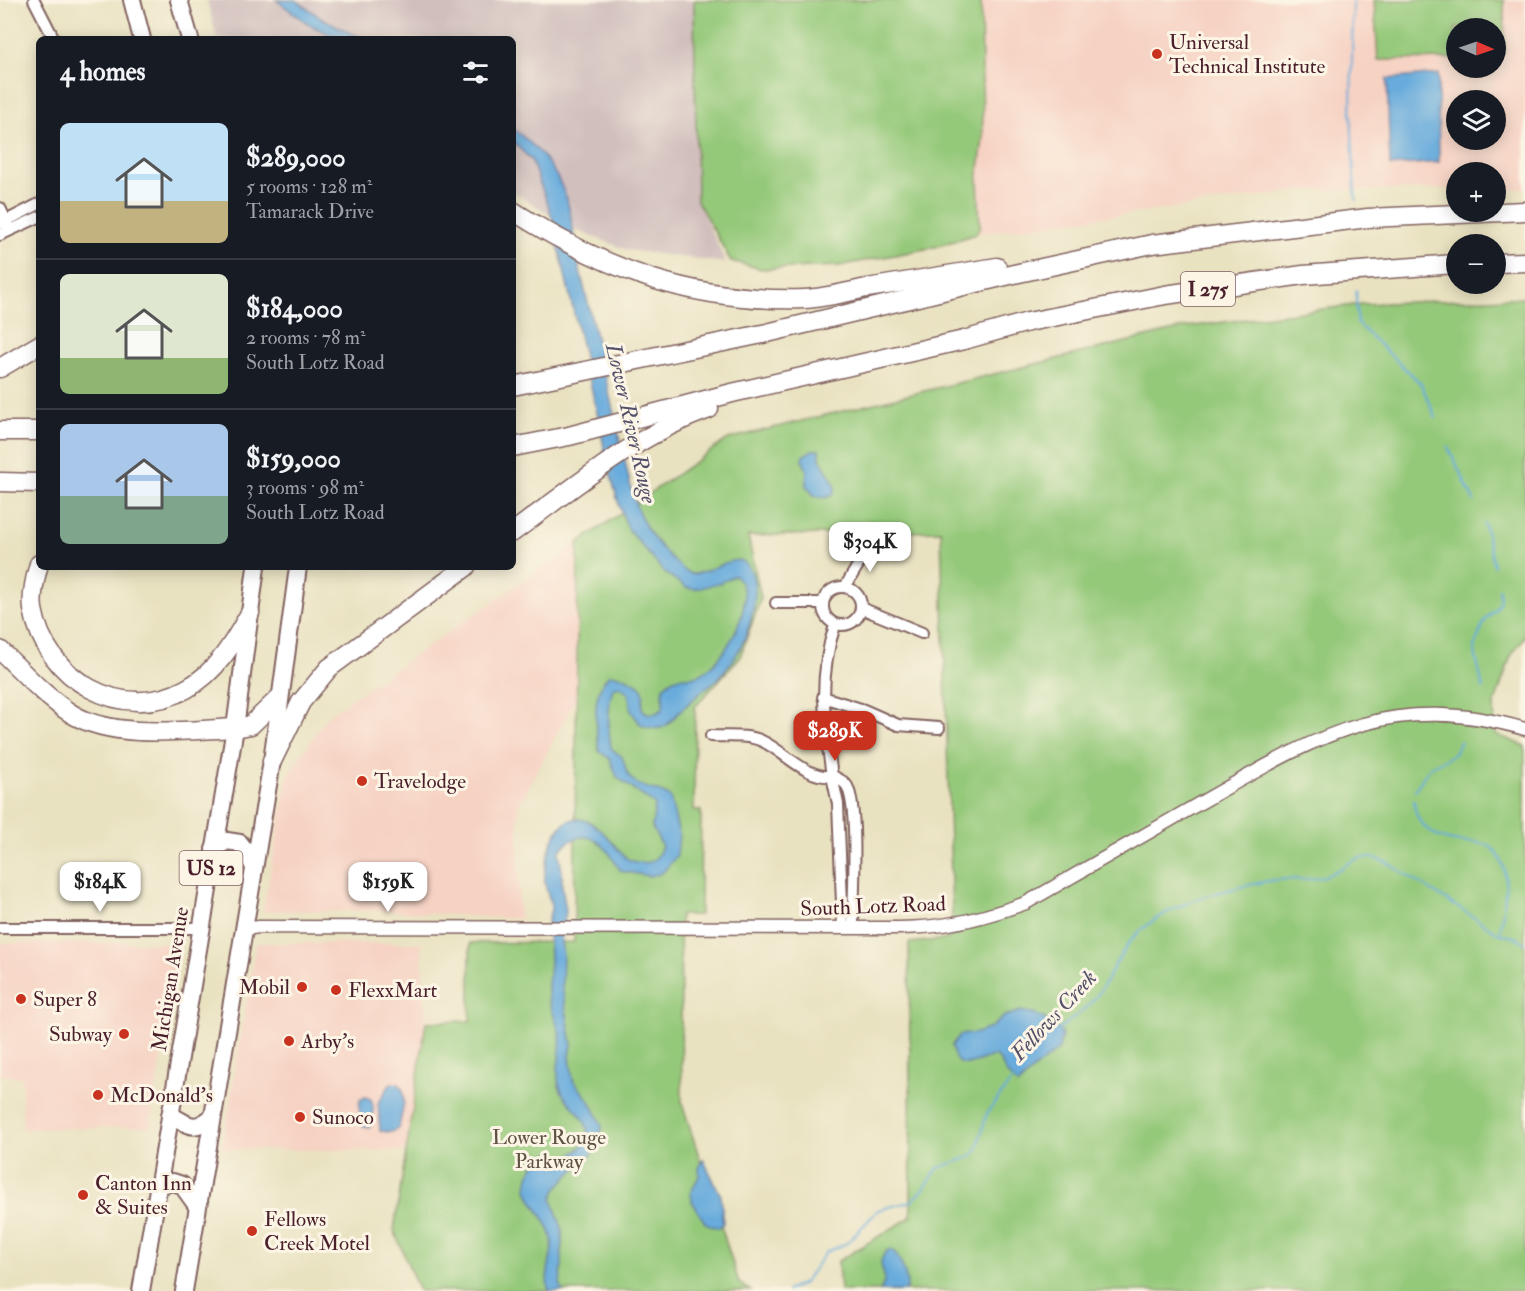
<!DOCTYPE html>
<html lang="en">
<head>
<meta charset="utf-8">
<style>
	body { margin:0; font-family:"IM FELL Double Pica",serif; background:#242831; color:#f1f3f6; height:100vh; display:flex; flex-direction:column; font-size:22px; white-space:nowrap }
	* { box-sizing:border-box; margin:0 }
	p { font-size:20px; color:#9ea1a6 }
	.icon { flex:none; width:33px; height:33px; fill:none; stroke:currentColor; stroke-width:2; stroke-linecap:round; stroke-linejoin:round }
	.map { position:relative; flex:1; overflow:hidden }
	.details { position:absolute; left:36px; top:36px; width:480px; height:534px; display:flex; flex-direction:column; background:#171b24; border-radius:9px; box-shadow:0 3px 15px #0003 }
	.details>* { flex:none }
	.needle { width:39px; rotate:92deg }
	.fabs { position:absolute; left:1446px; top:18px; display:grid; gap:12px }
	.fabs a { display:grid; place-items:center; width:60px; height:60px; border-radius:50%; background:#171b24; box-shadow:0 3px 15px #0003; font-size:30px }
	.price { position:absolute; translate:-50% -51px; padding:0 14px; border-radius:12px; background:#fff; color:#222; font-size:20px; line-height:39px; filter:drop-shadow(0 2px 3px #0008) }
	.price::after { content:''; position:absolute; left:50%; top:36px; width:18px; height:14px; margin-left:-9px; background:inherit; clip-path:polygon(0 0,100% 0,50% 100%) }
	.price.active { background:#c8321e; color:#fff }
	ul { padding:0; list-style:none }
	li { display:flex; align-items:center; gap:18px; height:150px; padding:0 24px }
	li+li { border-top:2px solid #363941 }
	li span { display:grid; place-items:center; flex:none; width:168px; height:120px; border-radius:9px; color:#555 }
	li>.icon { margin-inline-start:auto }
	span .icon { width:72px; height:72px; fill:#fffc; stroke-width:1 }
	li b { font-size:26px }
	h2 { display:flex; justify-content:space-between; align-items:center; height:72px; padding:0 24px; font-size:26px }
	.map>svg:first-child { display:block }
	.built { fill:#f6d2c3; fill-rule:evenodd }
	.industrial { fill:#d1bfbd }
	.green { fill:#95c97a; stroke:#707452; stroke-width:1.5 }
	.water { fill:#67abdc; stroke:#586584; stroke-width:1.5 }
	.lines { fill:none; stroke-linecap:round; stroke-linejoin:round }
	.stream { stroke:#67abdc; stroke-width:2 }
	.minor-casing { stroke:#826360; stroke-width:14 }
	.tertiary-casing { stroke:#826360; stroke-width:15 }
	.primary-casing { stroke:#826360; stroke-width:20 }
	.motorway-casing { stroke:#826360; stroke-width:21 }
	.minor { stroke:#fff; stroke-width:10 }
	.tertiary { stroke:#fff; stroke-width:12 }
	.primary { stroke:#fff; stroke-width:16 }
	.motorway { stroke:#fff; stroke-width:18 }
	.poi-dot { fill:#c8321e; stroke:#fcf5e5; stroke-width:2 }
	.labels { text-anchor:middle; stroke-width:6; stroke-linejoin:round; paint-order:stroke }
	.shield { fill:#fcf5e5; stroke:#7f5f63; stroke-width:1.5 }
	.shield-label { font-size:20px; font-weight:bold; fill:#4a1f2b }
	.poi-label { font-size:21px; fill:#4a1f2b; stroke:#fcf5e5; text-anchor:start }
	.street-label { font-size:21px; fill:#4a1f2b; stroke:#fcf5e5 }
	.park-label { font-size:21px; fill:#605243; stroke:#fcf5e5 }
	.water-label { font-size:22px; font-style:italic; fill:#545069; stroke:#fcf5e5 }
</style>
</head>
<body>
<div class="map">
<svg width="1525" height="1291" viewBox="0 0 1525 1291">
	<rect width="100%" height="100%" fill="#fcf5e5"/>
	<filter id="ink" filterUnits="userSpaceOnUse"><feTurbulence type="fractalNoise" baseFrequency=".0167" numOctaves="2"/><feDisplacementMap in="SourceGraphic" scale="12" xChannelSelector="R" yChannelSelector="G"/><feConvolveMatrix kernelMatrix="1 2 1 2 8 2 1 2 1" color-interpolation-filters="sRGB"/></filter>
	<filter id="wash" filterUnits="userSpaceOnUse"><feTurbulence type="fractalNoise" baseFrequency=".008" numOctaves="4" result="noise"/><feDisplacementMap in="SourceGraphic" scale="24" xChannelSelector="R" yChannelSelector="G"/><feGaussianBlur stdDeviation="1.35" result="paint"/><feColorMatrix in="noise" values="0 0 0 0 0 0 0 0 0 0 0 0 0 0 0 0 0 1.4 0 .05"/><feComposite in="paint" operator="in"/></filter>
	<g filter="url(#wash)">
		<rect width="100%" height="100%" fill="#e9e2c1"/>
		<g class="built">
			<path d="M977,0H1525V189H1496V172H1456V189L1307,190L976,234ZM1456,28H1496V68H1456ZM1456,100H1496V140H1456Z"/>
			<path d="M578,543L576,698L518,807L519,919L391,911H263L288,775L328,715Z"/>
			<path d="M0,943H179L150,1127L22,1129V1077L0,1075Z"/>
			<path d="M256,943H421L426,1022L406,1151L222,1149Z"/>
		</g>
		<path class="industrial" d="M207,0H694L697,201L726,263L628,250L578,231L513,192V39H217Z"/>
		<g class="green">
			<path d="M694,0H981L983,139L978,176L980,227L976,234L935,247L839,266L762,269L731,261L697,201Z"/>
			<path d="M1374,0H1504L1505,50L1501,57H1496V28H1456V59L1378,60Z"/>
			<path d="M1508,298H1525V637L1511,656L1494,705L1495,734L1525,746V1291H840L838,1261L911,1217L909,943L948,939L952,915L941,531L748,536L761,598L740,657L695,707L694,810L701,811L700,915H680L682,1103L739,1283L751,1291H419L394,1230L426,1022L470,1021V943L574,942L578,543L728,439L1187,327L1362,304Z"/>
		</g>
		<g class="water">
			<path d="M276,0H296L320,17L363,39H339L310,25Z"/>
			<path d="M1438,74L1439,162L1390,166L1387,79Z"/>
			<path d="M513,129C534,144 551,162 562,187C573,211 573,241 579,267C595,330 609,394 624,457C635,505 637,525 674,561C679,565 685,573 692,574C705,575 734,554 744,562C766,580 750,635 736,655C733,660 720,677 717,680C710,685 704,689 699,694C693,700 688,704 682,709C667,724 666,734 641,725L631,711L629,694L620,686L613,688C607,708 608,728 611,748C614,751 619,754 622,757C627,766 623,773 635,782C645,790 660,789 670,797L679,834L677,855L665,870L659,874L649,876L621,871C615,864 611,854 604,847C590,831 571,835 559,852L562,871V886L566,911L561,941L563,955L562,987L572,1044L570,1057L573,1080L591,1103L602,1125L601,1137L592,1154L565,1179L555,1191L552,1200L562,1228V1266L560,1284L563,1291H549C543,1275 554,1256 552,1239C549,1220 532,1207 527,1189C528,1173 534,1160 549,1153C554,1155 559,1159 563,1158C574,1156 585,1145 588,1135C587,1112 565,1106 559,1085C555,1069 562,1052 560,1036C558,1024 552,1012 549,1001C546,987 550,973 550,959C550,947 548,935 548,923C548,917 552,911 551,905C550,898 546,891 545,883C543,865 553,820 576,819C599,818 613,848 629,860C646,865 656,865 662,846L652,827L655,805L617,777L610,759L599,751C596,727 590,693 609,675C617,673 641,683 643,691C645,697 641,703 643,710C649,716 658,714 663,708V687C666,685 670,680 674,679C682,675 693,679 701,674C726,660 761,598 735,575L720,583L695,589L687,588L664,572L628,529L619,505L606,458L599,421L550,210L531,160L513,142Z"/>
			<path d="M812,450H819C819,456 820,460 823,464C827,473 845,490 828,497C823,499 819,497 814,495L806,486L807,470L802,460L803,456Z"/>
			<path d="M1021,1011C1041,1015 1049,1020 1062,1034L1059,1049L1034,1069L1018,1085L1006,1073L1000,1060L994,1056C977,1059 955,1078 952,1045L960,1035L977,1033L990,1028L1005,1016Z"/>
			<path d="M391,1083L399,1084C409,1095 401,1114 399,1128L392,1132L380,1131L378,1103Z"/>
			<path d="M365,1097L371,1099C375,1107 373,1118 370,1127L363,1126C360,1117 358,1110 360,1100Z"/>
			<path d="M703,1159L721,1196L723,1224L718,1228L705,1223L692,1201L691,1192L699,1176V1168Z"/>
			<path d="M891,1249C901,1258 907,1276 907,1288L905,1291H880C889,1275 881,1274 881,1261C882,1258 884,1255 885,1252Z"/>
		</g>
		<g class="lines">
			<g class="stream">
				<path d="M1353,0L1351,112L1355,195L1357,200"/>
				<path d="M1356,290L1357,323L1421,384L1436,418"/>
				<path d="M1447,445L1474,501"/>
				<path d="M1484,523L1494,566"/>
				<path d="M1483,689L1474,647L1485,620L1497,608L1500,600L1499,589"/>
				<path d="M1415,790L1429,768L1454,754L1461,741"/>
				<path d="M1414,801C1414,823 1432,837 1453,841C1472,844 1490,837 1501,860C1511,881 1502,911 1500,934"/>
				<path d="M1058,1030C1070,1020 1086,1010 1096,997C1109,979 1117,957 1132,939C1166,902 1226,889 1274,880C1289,878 1305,881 1319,878C1350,870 1350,848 1386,862L1500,934L1518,938L1525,943"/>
				<path d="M787,1291L804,1283L826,1252L847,1243L878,1210L912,1201L924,1189L938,1168L967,1158L973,1154L977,1149L987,1113L1013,1079"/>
			</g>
		</g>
	</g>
	<g filter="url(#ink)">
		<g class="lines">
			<g class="minor-casing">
				<g id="minor">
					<path d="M34,0L54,39"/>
					<path d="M0,208L9,227"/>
					<path d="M0,224L39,204"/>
					<path d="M0,235L39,217"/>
					<circle cx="842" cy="606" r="19"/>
					<path d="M845,587L870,545"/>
					<path d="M776,603H823"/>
					<path d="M861,608L922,633"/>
					<path d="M823,697L864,710L898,725L939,728"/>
					<path d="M711,736C727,737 748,734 762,741C784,751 806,779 832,776C824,722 818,677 835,625"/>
					<path d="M0,928H201"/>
					<path d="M843,928L838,804L832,776C837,778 844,781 847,786C859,809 853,898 853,928"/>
				</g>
			</g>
			<g class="tertiary-casing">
				<path id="tertiary" d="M244,929L259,927L861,928C892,928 924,929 954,923C979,919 1003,911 1026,903C1084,870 1142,836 1200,803C1316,737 1387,690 1525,729"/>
			</g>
			<g class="primary-casing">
				<g id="primary">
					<path d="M132,0L142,39"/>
					<path d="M179,0L190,39"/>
					<path d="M214,849L227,841L240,843L254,867"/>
					<path d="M170,1115C189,1124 192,1133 212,1117"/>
					<path d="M157,1186L173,1182L182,1185L197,1206"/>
					<path d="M141,1291L235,728L256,567"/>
					<path d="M184,1291L272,761L298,567"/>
				</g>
			</g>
			<g class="motorway-casing">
				<g id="motorway">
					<path d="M513,211C607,271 692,302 804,299C825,298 847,292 867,288C910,281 954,274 997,267"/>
					<path d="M1496,263L1525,262"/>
					<path d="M0,368L39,345"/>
					<path d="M513,386L767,333L1014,274L1152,244L1368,218L1525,211"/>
					<path d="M0,431H39"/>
					<path d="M513,447L569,436L732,393L964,340L1028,322L1165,295L1303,275L1456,264"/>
					<path d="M0,482L39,483"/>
					<path d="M513,532C575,487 635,435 709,409"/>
					<path d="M39,564C35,578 31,595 33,609C45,679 122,724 186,689C216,673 234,642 250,613"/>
					<path d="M0,650C23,672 45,697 72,714C115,740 187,730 235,728L251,725L279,698"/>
					<path d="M272,761L301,702L329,668L466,567"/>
				</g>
			</g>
			<use href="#minor" class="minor"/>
			<use href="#tertiary" class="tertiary"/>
			<use href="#primary" class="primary"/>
			<use href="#motorway" class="motorway"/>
		</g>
	</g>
	<g class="poi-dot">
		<circle cx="1157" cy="54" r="6"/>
		<circle cx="362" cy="781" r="6"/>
		<circle cx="302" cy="987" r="6"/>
		<circle cx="336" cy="990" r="6"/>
		<circle cx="21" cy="999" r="6"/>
		<circle cx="124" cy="1034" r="6"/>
		<circle cx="289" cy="1041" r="6"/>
		<circle cx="98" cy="1095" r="6"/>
		<circle cx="300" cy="1117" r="6"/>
		<circle cx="83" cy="1195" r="6"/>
		<circle cx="252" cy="1231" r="6"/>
	</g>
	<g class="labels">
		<g class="shield">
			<rect x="1181" y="272" width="54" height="34" rx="4.5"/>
			<rect x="179.5" y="851" width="63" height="34" rx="4.5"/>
		</g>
		<g class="shield-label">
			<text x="1208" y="296">I 275</text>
			<text x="211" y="875">US 12</text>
		</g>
		<g class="poi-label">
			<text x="1169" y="49">Universal<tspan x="1169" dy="24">Technical Institute</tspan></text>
			<text x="374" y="788">Travelodge</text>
			<text x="290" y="994" text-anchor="end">Mobil</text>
			<text x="348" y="997">FlexxMart</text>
			<text x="33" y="1006">Super 8</text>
			<text x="112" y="1041" text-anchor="end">Subway</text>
			<text x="301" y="1048">Arby's</text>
			<text x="110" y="1102">McDonald's</text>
			<text x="312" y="1124">Sunoco</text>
			<text x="95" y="1190">Canton Inn<tspan x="95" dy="24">&amp; Suites</tspan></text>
			<text x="264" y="1226">Fellows<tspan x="264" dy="24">Creek Motel</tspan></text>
		</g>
		<g class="street-label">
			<text transform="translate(873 906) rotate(-2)" y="7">South Lotz Road</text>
			<text transform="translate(170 979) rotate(-81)" y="7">Michigan Avenue</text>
		</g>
		<g class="park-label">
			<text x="549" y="1144">Lower Rouge<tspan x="549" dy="24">Parkway</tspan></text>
		</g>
		<g class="water-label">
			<text transform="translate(632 423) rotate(77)" y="8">Lower River Rouge</text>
			<text transform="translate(1053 1015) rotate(-47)" y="8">Fellows Creek</text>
		</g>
	</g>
</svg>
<div class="fabs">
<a><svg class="needle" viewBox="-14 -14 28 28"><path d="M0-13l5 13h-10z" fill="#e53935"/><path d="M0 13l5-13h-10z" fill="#9ea1a6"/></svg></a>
<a><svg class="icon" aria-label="layers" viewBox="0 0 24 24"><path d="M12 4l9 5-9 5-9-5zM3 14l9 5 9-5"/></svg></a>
<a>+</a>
<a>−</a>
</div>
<b class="price" style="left:870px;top:573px">$304K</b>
<b class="price active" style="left:835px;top:762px">$289K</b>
<b class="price" style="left:100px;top:913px">$184K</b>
<b class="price" style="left:388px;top:913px">$159K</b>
<section class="details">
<h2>4 homes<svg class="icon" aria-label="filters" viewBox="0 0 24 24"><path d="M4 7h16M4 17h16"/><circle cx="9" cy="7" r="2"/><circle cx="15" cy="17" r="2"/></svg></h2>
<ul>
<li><span style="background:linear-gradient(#bfe0f5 65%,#c2b280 0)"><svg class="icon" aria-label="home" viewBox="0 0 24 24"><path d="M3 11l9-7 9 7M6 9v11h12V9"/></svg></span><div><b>$289,000</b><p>5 rooms · 128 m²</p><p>Tamarack Drive</p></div></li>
<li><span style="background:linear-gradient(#dfe7d0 70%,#8fb573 0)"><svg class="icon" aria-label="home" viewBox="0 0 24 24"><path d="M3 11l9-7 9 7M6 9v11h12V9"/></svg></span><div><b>$184,000</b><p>2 rooms · 78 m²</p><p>South Lotz Road</p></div></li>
<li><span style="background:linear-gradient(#a9c7e8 60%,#7fa58c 0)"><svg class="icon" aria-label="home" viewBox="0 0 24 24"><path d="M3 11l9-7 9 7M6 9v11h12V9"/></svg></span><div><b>$159,000</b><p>3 rooms · 98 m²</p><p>South Lotz Road</p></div></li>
</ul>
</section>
</div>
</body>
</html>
